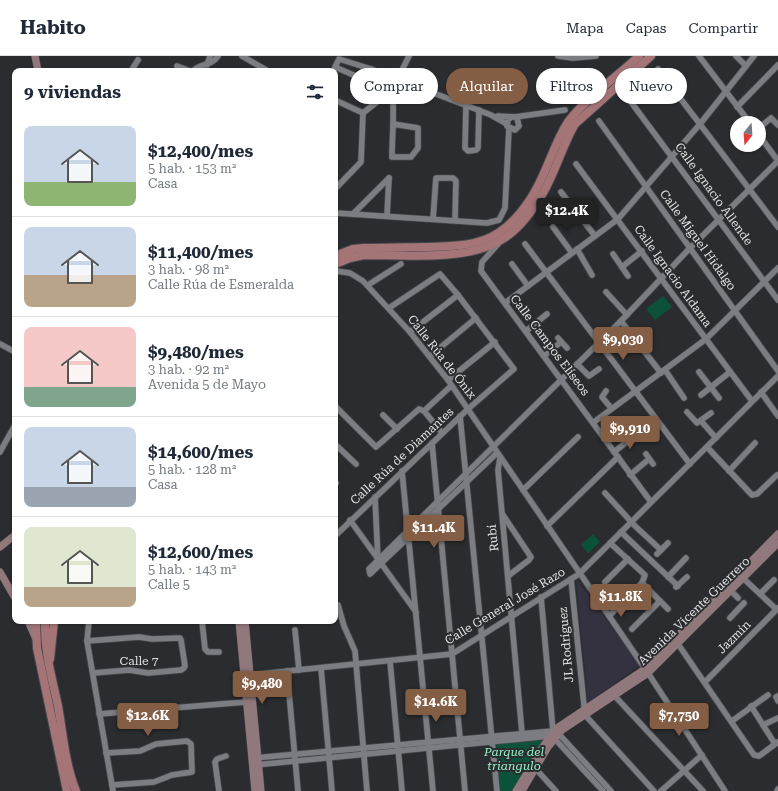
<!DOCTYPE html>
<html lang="es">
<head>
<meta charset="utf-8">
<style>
	body { margin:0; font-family:"Roboto Serif",serif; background:#f6f6f7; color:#1f2937; height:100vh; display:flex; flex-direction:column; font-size:15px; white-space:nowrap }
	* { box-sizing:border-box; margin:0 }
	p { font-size:13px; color:#747a83 }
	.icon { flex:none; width:22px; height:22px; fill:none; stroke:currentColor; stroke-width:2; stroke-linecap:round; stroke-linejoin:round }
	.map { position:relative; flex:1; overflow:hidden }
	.details { position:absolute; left:12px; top:12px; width:326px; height:556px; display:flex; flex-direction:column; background:#fff; border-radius:8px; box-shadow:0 1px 3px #0004 }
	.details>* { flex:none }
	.hud { position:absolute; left:350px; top:12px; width:368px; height:36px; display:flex; gap:8px }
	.needle { width:26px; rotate:197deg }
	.tools { position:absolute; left:730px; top:60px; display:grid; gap:8px }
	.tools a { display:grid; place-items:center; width:36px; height:36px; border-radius:50%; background:#fff; box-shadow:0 1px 3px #0004; font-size:20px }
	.price { position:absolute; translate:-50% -34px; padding:0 9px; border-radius:4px; background:#835d44; color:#fff; font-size:13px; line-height:26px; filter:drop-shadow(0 1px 2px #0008) }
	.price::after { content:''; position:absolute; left:50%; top:24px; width:12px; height:9px; margin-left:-6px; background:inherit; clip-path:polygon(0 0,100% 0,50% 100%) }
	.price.selected { background:#222; color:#fff }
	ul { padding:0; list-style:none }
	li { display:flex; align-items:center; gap:12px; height:100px; padding:0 12px }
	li+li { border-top:1px solid #e0e1e3 }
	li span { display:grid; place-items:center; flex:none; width:112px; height:80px; border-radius:8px; color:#555 }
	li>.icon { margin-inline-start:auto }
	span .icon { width:48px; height:48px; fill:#fffc; stroke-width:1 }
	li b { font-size:17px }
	h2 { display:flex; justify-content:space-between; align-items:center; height:48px; padding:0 12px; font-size:17px }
	.pill { padding:0 14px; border-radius:18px; background:#fff; box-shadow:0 1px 3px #0004; font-size:14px; line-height:36px }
	.pill.selected { background:#835d44; color:#fff }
	header { display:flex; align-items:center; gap:24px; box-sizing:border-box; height:56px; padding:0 20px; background:#fff; border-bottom:1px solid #e0e1e3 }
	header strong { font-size:19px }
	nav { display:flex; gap:22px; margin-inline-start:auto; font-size:14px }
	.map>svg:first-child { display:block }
	.education { fill:#343141 }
	.green { fill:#0c5139 }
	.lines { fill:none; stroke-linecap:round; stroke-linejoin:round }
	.street-casing { stroke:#48494c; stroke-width:7 }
	.secondary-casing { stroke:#48494c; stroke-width:8 }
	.primary-casing { stroke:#48494c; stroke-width:10 }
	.street { stroke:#7c7d82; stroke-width:5.5 }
	.secondary { stroke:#90787c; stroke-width:7 }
	.primary { stroke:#a47477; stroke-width:8 }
	.labels { text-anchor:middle; stroke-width:4; stroke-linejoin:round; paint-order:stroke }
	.street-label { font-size:12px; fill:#dfe0e2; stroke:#2b2c2f }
	.park-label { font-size:12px; font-style:italic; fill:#93f2c7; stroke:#2b2c2f }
</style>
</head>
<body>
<header>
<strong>Habito</strong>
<nav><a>Mapa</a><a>Capas</a><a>Compartir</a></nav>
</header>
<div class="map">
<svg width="778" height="735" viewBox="0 0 778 735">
	<rect width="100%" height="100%" fill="#2b2c2f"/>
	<path class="education" d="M576,523L640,609L588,647Z"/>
	<g class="green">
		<path d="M663,240L672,251L655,264L646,253Z"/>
		<path d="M593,478L600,486L588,497L581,489Z"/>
		<path d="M544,684L514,735H500L496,688Z"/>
	</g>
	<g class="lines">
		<g class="street-casing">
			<g id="street">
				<path d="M242,0L268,15"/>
				<path d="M558,0L573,2L596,0"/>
				<path d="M699,0L750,67"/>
				<path d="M736,0L746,10"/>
				<path d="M207,9L210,0"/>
				<path d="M177,10L190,15"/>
				<path d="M371,13L358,21L335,11L339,3L371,13L491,59L507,68"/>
				<path d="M658,13L778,171"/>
				<path d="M131,15L138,4"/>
				<path d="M193,15C200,7 212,10 218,0"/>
				<path d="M392,34C395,56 392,79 392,101H411L418,92V72L393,68"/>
				<path d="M335,44L363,57"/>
				<path d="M631,46L778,244"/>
				<path d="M466,49L465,92L468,95L476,94L478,92L479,54"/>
				<path d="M737,51L778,9"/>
				<path d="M363,57L392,34L409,0"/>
				<path d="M498,60L515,61L517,62L519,70L515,74L507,70L508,64L511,61"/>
				<path d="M515,61L565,54"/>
				<path d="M599,65L778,315"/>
				<path d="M759,72L771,62L778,69"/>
				<path d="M759,79L778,105"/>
				<path d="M576,108L752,345"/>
				<path d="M335,133L361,106L363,57"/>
				<path d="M561,136L595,180"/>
				<path d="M335,157L487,167L499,164L505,152L509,72"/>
				<path d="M353,158L389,122"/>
				<path d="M387,160L389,122"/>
				<path d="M433,163L436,122H453L456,125L455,164"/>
				<path d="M553,171L572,197"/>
				<path d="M500,186L482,206L481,215L651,446"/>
				<path d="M525,188L690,408"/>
				<path d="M577,193L592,219"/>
				<path d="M613,198L628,220"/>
				<path d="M512,208L528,230"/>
				<path d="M622,211L642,195"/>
				<path d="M335,215L350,217L363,225L410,276L448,324L648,617L725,735"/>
				<path d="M368,229L401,208"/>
				<path d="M606,236L627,259"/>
				<path d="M505,247L618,163L700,68L754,0"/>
				<path d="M621,265L661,317"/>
				<path d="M526,275L547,258"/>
				<path d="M410,276L458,239"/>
				<path d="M558,282L567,292"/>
				<path d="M0,288L15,296"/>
				<path d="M430,300L476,262"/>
				<path d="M544,300L561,286"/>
				<path d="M577,308L589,320L599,313"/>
				<path d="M665,314L684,342"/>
				<path d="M699,316L719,342"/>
				<path d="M448,324L495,286"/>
				<path d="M606,335L602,341L611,352"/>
				<path d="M761,336L778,360"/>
				<path d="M701,339L730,316"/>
				<path d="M335,350L376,391L419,353L424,355L442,377"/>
				<path d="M424,355L451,330"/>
				<path d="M687,356L697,367L711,357"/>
				<path d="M383,359L397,373"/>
				<path d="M460,360L497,735"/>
				<path d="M701,365L716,382"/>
				<path d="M594,366L706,283L778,212"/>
				<path d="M432,387L465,735"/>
				<path d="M335,388L356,408"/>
				<path d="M707,391L752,439L757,438L777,419"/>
				<path d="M0,396L15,369"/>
				<path d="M614,396L634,380"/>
				<path d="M497,397L370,518L369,513L621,265L690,192L778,105"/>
				<path d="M646,398L653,408"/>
				<path d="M500,402L498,414L522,677"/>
				<path d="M402,415L433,735"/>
				<path d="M729,415L755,387"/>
				<path d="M630,419L649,403"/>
				<path d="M335,426L336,427"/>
				<path d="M523,434L578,381"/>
				<path d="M605,437L635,470L661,494"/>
				<path d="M375,441L378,504"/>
				<path d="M503,459L531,501L529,504L508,520"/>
				<path d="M350,464L416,556"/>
				<path d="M547,470L618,401"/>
				<path d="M621,476L678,530"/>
				<path d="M335,480L468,353L514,313L458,239L440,218L389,252"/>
				<path d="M657,498L668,487"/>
				<path d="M668,521L686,502"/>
				<path d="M571,523L585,659L654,735"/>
				<path d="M744,523L776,553"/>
				<path d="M605,526L628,503"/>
				<path d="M642,527L668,553"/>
				<path d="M676,531L687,521"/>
				<path d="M731,535L738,542"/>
				<path d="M760,538L774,524"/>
				<path d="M541,541L553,675"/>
				<path d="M338,549L344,570L355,595L367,735"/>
				<path d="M609,560L642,527L645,519L610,487"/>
				<path d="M730,562L744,547"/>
				<path d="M89,565L87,585L113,735"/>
				<path d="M202,565L205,593L208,596H219"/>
				<path d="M632,573L660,545"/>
				<path d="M295,574L299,614"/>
				<path d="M87,585L139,581L152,583L180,582L181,584L185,610L184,612L181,614L148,617L129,614L93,617"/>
				<path d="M678,588L754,699L759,700L778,686"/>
				<path d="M390,605L402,735"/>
				<path d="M321,612L332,735"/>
				<path d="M287,615L298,735"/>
				<path d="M250,619L452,598L579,518L778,320"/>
				<path d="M705,626L778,552"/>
				<path d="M612,637L703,735"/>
				<path d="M778,640L776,641L778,645"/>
				<path d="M751,650L775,688"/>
				<path d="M99,658L246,646"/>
				<path d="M732,665L768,639"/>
				<path d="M763,669L778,662"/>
				<path d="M106,697L140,695L156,688L187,685L191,688L192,716L172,719L154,726L112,729"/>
				<path d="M254,702L553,675L558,677L611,735"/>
				<path d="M255,709L550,680L554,682L603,735"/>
				<path d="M534,711L556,735"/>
				<path d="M219,735L215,706L217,703L226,700"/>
				<path d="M661,735L702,699"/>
				<path d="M777,735L778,733"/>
			</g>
		</g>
		<g class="secondary-casing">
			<g id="secondary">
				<path d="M35,0L38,15"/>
				<path d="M0,491L15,479"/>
				<path d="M0,516L15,542"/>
				<path d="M28,565L36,583"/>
				<path d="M239,565L255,735"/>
				<path d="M245,565L261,735"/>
				<path d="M516,735L544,689L557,672L645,613L778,478"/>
				<path d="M522,735L548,691L562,674L648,617L778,487"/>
			</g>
		</g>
		<g class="primary-casing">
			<g id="primary">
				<path d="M335,200L353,193L364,192C385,192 406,191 428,191C475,190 501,187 529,145C546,121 552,91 568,66C583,45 619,19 639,0"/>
				<path d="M335,208L350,202L364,199C404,199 468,205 501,184C519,174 533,154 543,137C556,115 562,90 575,68L651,0"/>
				<path d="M36,565L37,592L67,735"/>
				<path d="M45,565C44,595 52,622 58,650C63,678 65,708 76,735"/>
				<path d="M50,603L54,565"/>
			</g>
		</g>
		<use href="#street" class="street"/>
		<use href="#secondary" class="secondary"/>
		<use href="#primary" class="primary"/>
	</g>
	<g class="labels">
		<g class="street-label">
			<text transform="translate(714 138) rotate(54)" y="4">Calle Ignacio Allende</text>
			<text transform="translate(698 184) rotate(54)" y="4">Calle Miguel Hidalgo</text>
			<text transform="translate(673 220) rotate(54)" y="4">Calle Ignacio Aldama</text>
			<text transform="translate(550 289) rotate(53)" y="4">Calle Campos Elíseos</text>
			<text transform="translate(442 301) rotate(52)" y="4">Calle Rúa de Ónix</text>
			<text transform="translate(402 400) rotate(-43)" y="4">Calle Rúa de Diamantes</text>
			<text transform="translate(493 482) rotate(-96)" y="4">Rubí</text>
			<text transform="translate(505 550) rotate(-31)" y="4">Calle General José Razo</text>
			<text transform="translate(694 555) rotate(-44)" y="4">Avenida Vicente Guerrero</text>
			<text transform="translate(734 581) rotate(-45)" y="4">Jazmín</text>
			<text transform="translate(566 589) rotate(-95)" y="4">JL Rodríguez</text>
			<text x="139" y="609">Calle 7</text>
		</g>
		<g class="park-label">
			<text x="514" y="700">Parque del<tspan x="514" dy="14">triangulo</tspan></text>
		</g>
	</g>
</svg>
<div class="tools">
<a><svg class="needle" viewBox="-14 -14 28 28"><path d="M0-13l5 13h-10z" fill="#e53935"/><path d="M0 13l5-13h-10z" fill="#747a83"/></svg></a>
</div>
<b class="price selected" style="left:567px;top:176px">$12.4K</b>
<b class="price" style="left:623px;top:305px">$9,030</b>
<b class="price" style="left:630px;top:394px">$9,910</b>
<b class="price" style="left:434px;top:493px">$11.4K</b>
<b class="price" style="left:621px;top:562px">$11.8K</b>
<b class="price" style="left:262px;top:649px">$9,480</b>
<b class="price" style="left:436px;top:667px">$14.6K</b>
<b class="price" style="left:148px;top:681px">$12.6K</b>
<b class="price" style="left:679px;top:681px">$7,750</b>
<div class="hud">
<a class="pill">Comprar</a>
<a class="pill selected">Alquilar</a>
<a class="pill">Filtros</a>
<a class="pill">Nuevo</a>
</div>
<section class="details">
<h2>9 viviendas<svg class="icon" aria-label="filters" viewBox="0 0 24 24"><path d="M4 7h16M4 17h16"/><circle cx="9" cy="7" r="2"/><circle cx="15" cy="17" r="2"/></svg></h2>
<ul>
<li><span style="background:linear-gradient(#c9d6e8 70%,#8fb573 0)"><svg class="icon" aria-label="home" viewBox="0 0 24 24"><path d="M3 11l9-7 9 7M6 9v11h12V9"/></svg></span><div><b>$12,400/mes</b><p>5 hab. · 153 m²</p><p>Casa</p></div></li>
<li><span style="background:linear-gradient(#c9d6e8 60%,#b9a48a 0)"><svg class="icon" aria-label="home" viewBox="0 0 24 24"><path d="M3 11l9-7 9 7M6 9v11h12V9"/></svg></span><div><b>$11,400/mes</b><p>3 hab. · 98 m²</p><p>Calle Rúa de Esmeralda</p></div></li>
<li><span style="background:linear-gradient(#f6c9c9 75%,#7fa58c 0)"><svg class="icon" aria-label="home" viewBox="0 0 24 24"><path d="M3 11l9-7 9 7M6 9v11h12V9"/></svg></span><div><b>$9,480/mes</b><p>3 hab. · 92 m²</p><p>Avenida 5 de Mayo</p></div></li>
<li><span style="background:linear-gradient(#c9d6e8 75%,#9aa5b1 0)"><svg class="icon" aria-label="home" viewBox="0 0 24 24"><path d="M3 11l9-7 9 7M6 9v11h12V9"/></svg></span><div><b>$14,600/mes</b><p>5 hab. · 128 m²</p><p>Casa</p></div></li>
<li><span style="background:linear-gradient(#dfe7d0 75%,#b9a48a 0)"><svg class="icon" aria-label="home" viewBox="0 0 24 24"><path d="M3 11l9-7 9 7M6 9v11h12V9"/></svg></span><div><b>$12,600/mes</b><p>5 hab. · 143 m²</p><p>Calle 5</p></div></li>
</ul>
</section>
</div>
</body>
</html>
